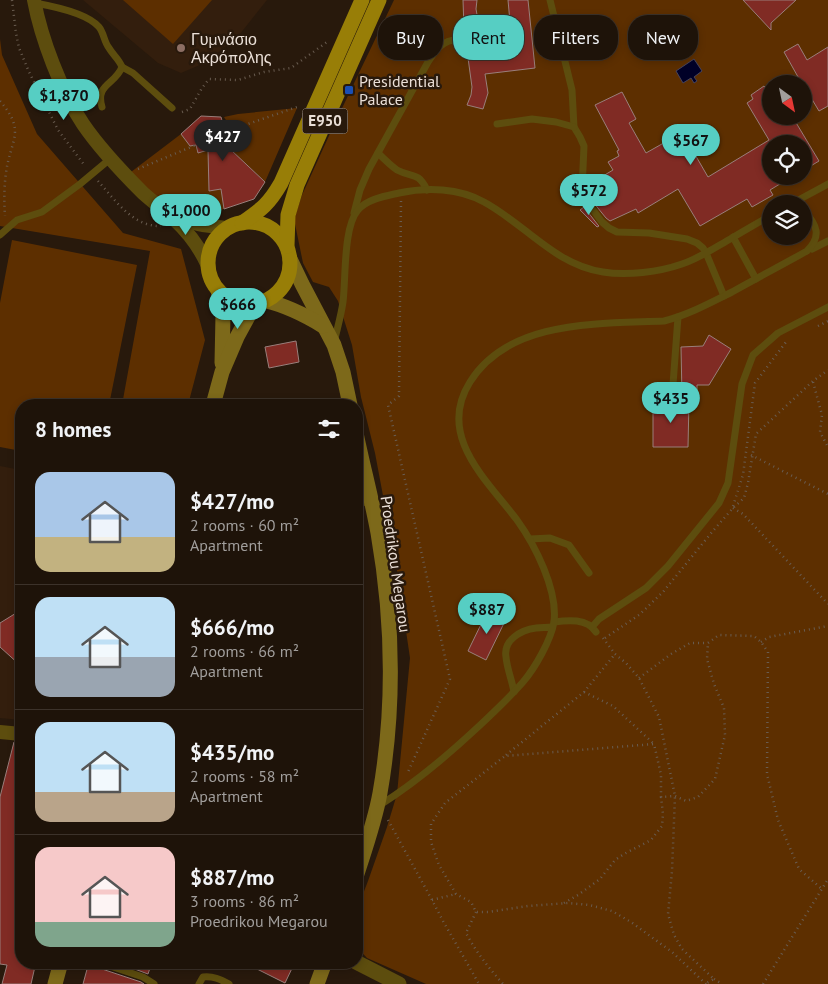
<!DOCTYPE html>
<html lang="en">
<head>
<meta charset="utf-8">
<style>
	body { margin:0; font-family:"PT Sans",sans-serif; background:#261c12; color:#f1f3f6; height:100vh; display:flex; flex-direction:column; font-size:19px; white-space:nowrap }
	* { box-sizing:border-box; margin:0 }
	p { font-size:16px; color:#a19e9c }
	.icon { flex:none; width:28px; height:28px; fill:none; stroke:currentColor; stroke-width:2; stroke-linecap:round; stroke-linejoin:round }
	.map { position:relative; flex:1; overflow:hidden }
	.sheet { position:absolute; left:15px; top:399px; width:348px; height:570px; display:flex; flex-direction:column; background:#1e1309; border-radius:20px; box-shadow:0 2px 8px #0003,0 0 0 1px #3c322a }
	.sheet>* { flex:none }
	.guide { position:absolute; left:378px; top:15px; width:375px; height:45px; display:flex; gap:10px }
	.needle { width:32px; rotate:147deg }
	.buttons { position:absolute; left:762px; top:75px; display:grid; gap:10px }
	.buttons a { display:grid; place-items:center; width:50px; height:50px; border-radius:50%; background:#1e1309; box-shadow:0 2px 8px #0003,0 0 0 1px #3c322a; font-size:25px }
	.price { position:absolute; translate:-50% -42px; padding:0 11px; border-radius:18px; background:#56cec3; color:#111; font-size:16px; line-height:32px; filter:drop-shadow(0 1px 2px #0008) }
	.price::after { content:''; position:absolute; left:50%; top:30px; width:15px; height:11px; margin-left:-8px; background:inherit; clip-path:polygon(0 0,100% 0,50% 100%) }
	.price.active { background:#222; color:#fff }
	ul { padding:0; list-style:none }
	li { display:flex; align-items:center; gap:15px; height:125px; padding:0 20px }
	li+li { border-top:1px solid #3c322a }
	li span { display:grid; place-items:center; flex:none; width:140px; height:100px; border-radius:15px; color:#555 }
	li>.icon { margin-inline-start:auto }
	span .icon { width:60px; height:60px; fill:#fffc; stroke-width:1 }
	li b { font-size:21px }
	h2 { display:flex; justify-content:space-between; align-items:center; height:60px; padding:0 20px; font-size:21px }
	.tag { padding:0 18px; border-radius:20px; background:#1e1309; box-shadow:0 2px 8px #0003,0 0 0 1px #3c322a; font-size:18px; line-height:45px }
	.tag.active { background:#56cec3; color:#111 }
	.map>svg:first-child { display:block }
	.built { fill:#331e0d }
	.green { fill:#5d2f00; fill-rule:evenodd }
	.water { fill:#000027; stroke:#46435c }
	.building { fill:#802b24; stroke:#997f7b }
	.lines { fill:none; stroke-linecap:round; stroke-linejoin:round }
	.path { stroke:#695c50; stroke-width:2.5; stroke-dasharray:1 4; stroke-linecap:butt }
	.service { stroke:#5d4d0e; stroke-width:7 }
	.minor { stroke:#5d4d0e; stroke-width:14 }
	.tertiary { stroke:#5d4d0e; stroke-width:15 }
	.secondary { stroke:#7d691a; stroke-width:15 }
	.primary { stroke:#987e07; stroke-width:15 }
	.education-dot { fill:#8d6e63; stroke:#28190c; stroke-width:2 }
	.transit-dot { fill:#1a4fb4; stroke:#28190c; stroke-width:2 }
	.labels { text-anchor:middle; stroke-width:5; stroke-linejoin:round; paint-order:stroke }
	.shield { fill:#28190c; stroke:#b0a49a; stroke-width:1 }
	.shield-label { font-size:15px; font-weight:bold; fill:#eadfd7 }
	.poi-label { font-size:16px; fill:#eadfd7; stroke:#28190c; text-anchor:start }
	.street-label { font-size:16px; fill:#eadfd7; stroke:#28190c }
</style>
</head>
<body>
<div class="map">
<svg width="828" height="984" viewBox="0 0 828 984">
	<rect width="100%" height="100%" fill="#28190c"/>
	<g class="built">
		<path d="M83,0H267L240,34L207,62L181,73L158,63Z"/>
		<path d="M0,466L21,470V720L0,718Z"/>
	</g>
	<g class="green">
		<path d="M123,0H212L173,44Z"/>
		<path d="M394,0H828V984H426L367,958L356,946V912L368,881L387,827L397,794L410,658L397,570L375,453L361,397L352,345L338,301L329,287L313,282L303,263L294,219L302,195L333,127ZM771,84H804V116H771ZM771,144H804V176H771ZM771,204H804V236H771Z"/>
		<path d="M0,39L2,55L37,134L123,233L181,249L205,340L188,405H122L150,251L0,226Z"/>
		<path d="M297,108L265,182L224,143L228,141L224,126L229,125L224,117L238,114Z"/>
		<path d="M181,134L190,146L196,145L198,152L208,150L209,191L221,189L224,209L200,215L181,212L153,196L131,172Z"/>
		<path d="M12,240L137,265L109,405H21V451L0,447V303Z"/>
	</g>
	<path class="water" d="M694,59L702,71L694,77L697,81L694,83L691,78L683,83L676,71Z"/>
	<g class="building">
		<path d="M463,0H477L476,9L483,48L512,44L508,0H528L535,68L485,74L488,93L483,109L467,105L471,95L472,87L464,29Z"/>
		<path d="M743,0H796L771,23V30Z"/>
		<path d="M798,44L807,60L828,47V106L819,111L804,86V84H802L784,52Z"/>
		<path d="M764,86L771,95V116H792L819,161L804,170V144H771V176H793L770,190L773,195L752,207L747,199L700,226L678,189L638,213L636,209L610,221L606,218L593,202L607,193L598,179L613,170L608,162L619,156L617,151L619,150L595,105L622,92L636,119L629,123L646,153L676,136L679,142L686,139L708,177L769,140L747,103L753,99L751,95Z"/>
		<path d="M201,116L221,117L230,149L265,182L254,199L224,209L221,189L209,191L208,150L198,153L196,145L190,146L181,134Z"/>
		<path d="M584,207L598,225L599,226L597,227L580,210Z"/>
		<path d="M709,335L731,349L709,385H697V396H682L681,347L703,346Z"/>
		<path d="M296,341L299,362L269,368L265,347Z"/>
		<path d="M653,400H667L672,403L677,401H689L688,447H653Z"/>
		<path d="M21,610V666L0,647V623Z"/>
		<path d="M488,610L506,619L486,660L468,651Z"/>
		<path d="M14,742L21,743V962H36L31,984H2L7,965L0,964V797Z"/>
		<path d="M89,962H93L96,967L141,982L144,984H83Z"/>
		<path d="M116,962H152L148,974Z"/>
		<path d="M243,962H295L285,983Z"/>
	</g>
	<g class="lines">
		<g class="path">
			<path d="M12,0L16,33L19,48L29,72L58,130L85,166"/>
			<path d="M0,101C27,132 10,140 6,173C4,187 4,202 5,216"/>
			<path d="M182,112L190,109L202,88L209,79L238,80L264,72L291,68L327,42"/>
			<path d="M225,132L297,107"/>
			<path d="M138,169L196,145"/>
			<path d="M98,181C115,200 133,227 161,226"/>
			<path d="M401,201L399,396L388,405L450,679L408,772"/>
			<path d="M818,326L828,321"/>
			<path d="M813,382L822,415L820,432L828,447"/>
			<path d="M751,455L828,494"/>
			<path d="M733,506L743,475L755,383L786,342"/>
			<path d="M733,508L743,514L828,604"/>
			<path d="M603,638L615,654L626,663L639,678L659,717L675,796L672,871L668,914L674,935L682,949L714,979L705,984"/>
			<path d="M605,638L639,615L663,592L712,532L733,508L744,498L748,483L756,434L813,381L828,370"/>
			<path d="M761,642L769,637L828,626"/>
			<path d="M639,678L671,654L690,643H708L719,635L754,636L761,642L768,652L767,774L778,820L799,869L823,890"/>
			<path d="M584,692L613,706L654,744"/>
			<path d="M506,755L584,692L615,654"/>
			<path d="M388,820L432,900L443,921L479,984"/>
			<path d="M432,900L456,894"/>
			<path d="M564,903L578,895L600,879L615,860L624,854L651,840L662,826L663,814L661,797"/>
			<path d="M476,912L466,933C476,952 489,968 503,984"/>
			<path d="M714,979L722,984"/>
			<path d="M706,984L672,952L631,922L612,911L589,905L568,903L528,906L488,912H476L471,902L456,894L439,865L431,842V824L445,803L505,756L654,744L661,775V797L675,796L686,801L698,797L715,779L725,735L724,708L714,684L707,659L708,643"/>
			<path d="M763,984L828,879"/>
		</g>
		<g class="service">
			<path d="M550,0L572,90L574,127L580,137L584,146L582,190L587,202L602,222L609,228L617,232L649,233L687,239L697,243L703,248L706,253L724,296"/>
			<path d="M35,3C52,6 87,13 99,27C104,33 104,42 109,48C113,55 119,59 122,67C115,85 95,84 102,107"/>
			<path d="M122,67L133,73L172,108"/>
			<path d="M497,124L532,119L556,122L574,127"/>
			<path d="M378,153C384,159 390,165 397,170C412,178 418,171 427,190"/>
			<path d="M791,204L828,184"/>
			<path d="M354,213L360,190L369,169L428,62C435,52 442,40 456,40"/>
			<path d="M0,235L17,220L42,212L80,184L110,159"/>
			<path d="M733,237L756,279"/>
			<path d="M812,249L828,241"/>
			<path d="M334,343C337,329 341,316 343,302C346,279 343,227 358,210C367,199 386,196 399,193C427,187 459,188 484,202C525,224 555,265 603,272C627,276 659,272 682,264C700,258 716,247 732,238C745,230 758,223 771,215"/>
			<path d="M672,398L678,317"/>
			<path d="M356,504L371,501"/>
			<path d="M530,539L550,538L569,545L589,573"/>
			<path d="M554,622C568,620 587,618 596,632"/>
			<path d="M592,627L599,619L646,588L668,566L719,503L728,483L742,384L753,355L778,333L828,307"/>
			<path d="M514,692C512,680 507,669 506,657C503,640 521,630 536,628C541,627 547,628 552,627"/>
			<path d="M380,805C415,783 447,756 478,727C493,713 509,698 523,682C535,668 551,640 554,622C558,590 535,545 517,520C487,480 436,436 470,382C509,319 600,324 664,321C688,315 710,303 732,292C757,278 782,265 807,251C822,236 817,225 804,210"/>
			<path d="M98,962L143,977L154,984"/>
			<path d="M199,984L203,977C213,976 220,979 229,984"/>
		</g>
		<g class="minor">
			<path d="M34,0C41,38 61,91 83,124C100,149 121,171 143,193C153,202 164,210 175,220C189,233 200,248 208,266"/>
			<path d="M174,215C192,225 208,226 228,228"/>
			<path d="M0,732L21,734"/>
		</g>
		<path class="tertiary" d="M356,962L399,984"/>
		<g class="secondary">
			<path d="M290,259L302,284L334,345L343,372L350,405"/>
			<path d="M218,290L223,315L222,363"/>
			<path d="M266,301C288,306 305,315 323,326"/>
			<path d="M213,405L222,372L237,337L255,304"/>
			<path d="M356,433C363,467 372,500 378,533C393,619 395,707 380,793C375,821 365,849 356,877"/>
			<path d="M55,984L61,962"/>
			<path d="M317,984L325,962"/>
		</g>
		<g class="primary">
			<circle cx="249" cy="263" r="41"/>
			<path d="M242,223C262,209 269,204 281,183L362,0"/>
			<path d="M287,246L288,215L297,185L379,0"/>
		</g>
	</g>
	<circle class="education-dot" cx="181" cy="48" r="5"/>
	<rect class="transit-dot" x="344" y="85" width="10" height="10" rx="2.5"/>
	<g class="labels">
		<rect class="shield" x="302.5" y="108.5" width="45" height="25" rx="4"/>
		<g class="shield-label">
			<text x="325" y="126">E950</text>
		</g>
		<g class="poi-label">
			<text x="191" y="45">Γυμνάσιο<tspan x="191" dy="18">Ακρόπολης</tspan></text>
			<text x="359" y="87">Presidential<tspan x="359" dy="18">Palace</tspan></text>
		</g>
		<g class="street-label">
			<text transform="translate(396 564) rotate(82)" y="6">Proedrikou Megarou</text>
		</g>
	</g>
</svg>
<div class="buttons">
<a><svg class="needle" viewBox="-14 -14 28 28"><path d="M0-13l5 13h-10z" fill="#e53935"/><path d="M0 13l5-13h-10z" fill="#a19e9c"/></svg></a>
<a><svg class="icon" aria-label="locate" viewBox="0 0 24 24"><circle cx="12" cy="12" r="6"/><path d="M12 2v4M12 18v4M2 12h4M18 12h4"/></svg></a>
<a><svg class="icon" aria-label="layers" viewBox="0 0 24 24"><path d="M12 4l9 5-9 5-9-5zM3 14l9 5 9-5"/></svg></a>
</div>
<b class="price" style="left:64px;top:121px">$1,870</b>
<b class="price active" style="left:223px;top:162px">$427</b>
<b class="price" style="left:691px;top:166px">$567</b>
<b class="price" style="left:589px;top:216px">$572</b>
<b class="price" style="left:186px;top:236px">$1,000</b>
<b class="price" style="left:238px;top:330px">$666</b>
<b class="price" style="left:671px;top:424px">$435</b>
<b class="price" style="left:487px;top:635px">$887</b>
<div class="guide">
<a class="tag">Buy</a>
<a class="tag active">Rent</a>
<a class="tag">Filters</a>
<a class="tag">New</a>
</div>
<section class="sheet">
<h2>8 homes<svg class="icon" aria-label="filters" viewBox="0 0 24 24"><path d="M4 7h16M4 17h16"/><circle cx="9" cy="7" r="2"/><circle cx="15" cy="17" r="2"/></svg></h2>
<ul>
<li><span style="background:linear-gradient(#a9c7e8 65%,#c2b280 0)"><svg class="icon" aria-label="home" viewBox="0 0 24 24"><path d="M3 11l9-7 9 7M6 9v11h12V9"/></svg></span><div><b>$427/mo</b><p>2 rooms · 60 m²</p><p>Apartment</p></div></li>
<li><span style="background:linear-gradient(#bfe0f5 60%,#9aa5b1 0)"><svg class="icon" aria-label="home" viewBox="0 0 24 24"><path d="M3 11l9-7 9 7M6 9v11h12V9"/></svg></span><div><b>$666/mo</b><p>2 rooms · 66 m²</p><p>Apartment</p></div></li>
<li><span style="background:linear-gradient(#bfe0f5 70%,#b9a48a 0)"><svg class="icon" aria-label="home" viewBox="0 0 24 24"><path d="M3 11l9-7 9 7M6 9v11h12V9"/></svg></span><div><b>$435/mo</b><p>2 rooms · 58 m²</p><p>Apartment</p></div></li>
<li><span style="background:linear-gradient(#f6c9c9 75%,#7fa58c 0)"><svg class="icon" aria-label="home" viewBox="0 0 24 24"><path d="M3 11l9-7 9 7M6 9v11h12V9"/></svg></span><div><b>$887/mo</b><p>3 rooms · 86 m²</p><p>Proedrikou Megarou</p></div></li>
</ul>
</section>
</div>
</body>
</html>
